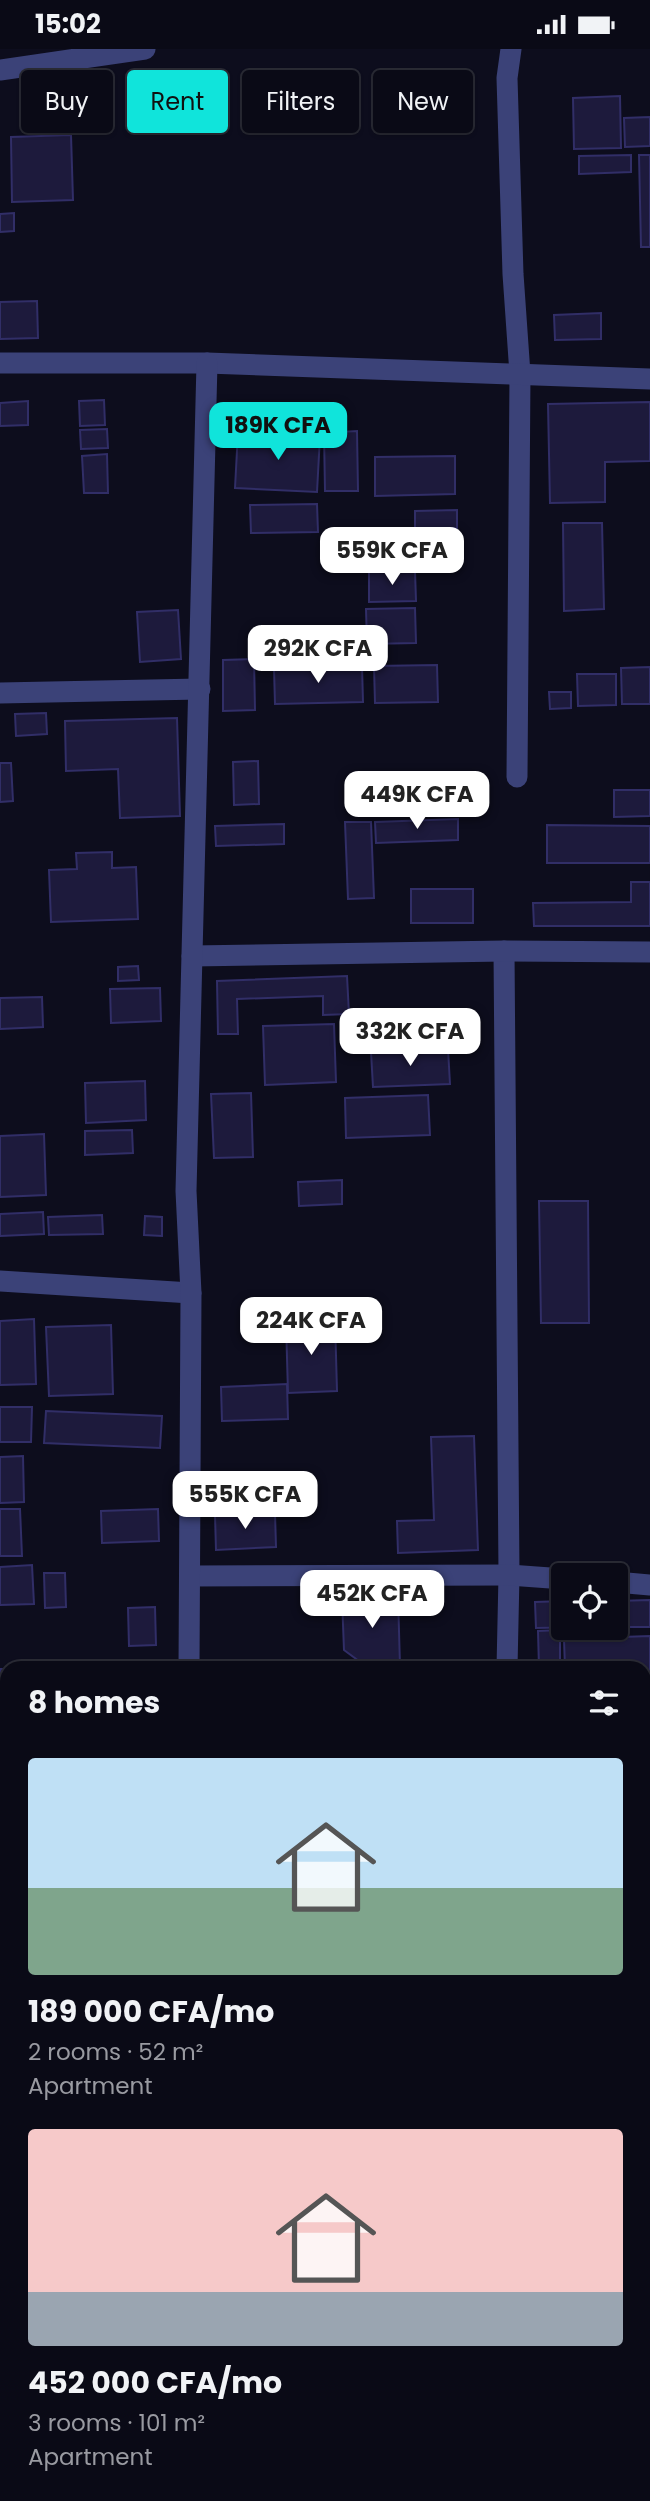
<!DOCTYPE html>
<html lang="en">
<head>
<meta charset="utf-8">
<style>
	body { margin:0; font-family:Poppins,sans-serif; background:#181823; color:#f1f3f6; height:100vh; display:flex; flex-direction:column; font-size:26px; white-space:nowrap }
	* { box-sizing:border-box; margin:0 }
	p { font-size:23px; color:#999aa1 }
	.icon { flex:none; width:38px; height:38px; fill:none; stroke:currentColor; stroke-width:2; stroke-linecap:round; stroke-linejoin:round }
	.map { position:relative; flex:1; overflow:hidden }
	.sheet { position:absolute; left:0px; top:1612px; width:651px; height:842px; display:flex; flex-direction:column; background:#0a0a16; border-radius:21px 21px 0 0; box-shadow:0 2px 5px #0004,0 0 0 2px #2a2b35 }
	.sheet>* { flex:none }
	.hud { position:absolute; left:21px; top:21px; width:609px; height:63px; display:flex; gap:14px }
	.controls { position:absolute; left:551px; top:1514px; display:grid; gap:14px }
	.controls a { display:grid; place-items:center; width:77px; height:77px; border-radius:7px; background:#0a0a16; box-shadow:0 2px 5px #0004,0 0 0 2px #2a2b35; font-size:35px }
	.price { position:absolute; translate:-50% -60px; padding:0 16px; border-radius:14px; background:#fff; color:#222; font-size:23px; line-height:46px; filter:drop-shadow(0 2px 4px #0008) }
	.price::after { content:''; position:absolute; left:50%; top:42px; width:21px; height:16px; margin-left:-10px; background:inherit; clip-path:polygon(0 0,100% 0,50% 100%) }
	.price.active { background:#10e4db; color:#111 }
	ul { padding:0; list-style:none }
	li { display:grid; align-content:center; gap:14px; height:371px; padding:0 28px }
	li span { display:grid; place-items:center; height:217px; border-radius:7px; color:#555 }
	li>.icon { margin-inline-start:auto }
	span .icon { width:126px; height:126px; fill:#fffc; stroke-width:1 }
	li b { font-size:30px }
	h2 { display:flex; justify-content:space-between; align-items:center; height:84px; padding:0 28px; font-size:30px }
	.pill { padding:0 24px; border-radius:7px; background:#0a0a16; box-shadow:0 2px 5px #0004,0 0 0 2px #2a2b35; font-size:24px; line-height:63px }
	.pill.active { background:#10e4db; color:#111 }
	.status { display:flex; justify-content:space-between; align-items:center; height:49px; padding:0 35px; background:#0a0a16; direction:ltr }
	.status svg { height:19px; fill:currentColor }
	.map>svg:first-child { display:block }
	.building { fill:#1d1a3c; stroke:#312e67; stroke-width:2 }
	.lines { fill:none; stroke-linecap:round; stroke-linejoin:round }
	.minor { stroke:#3b4278; stroke-width:21 }
</style>
</head>
<body>
<div class="status"><b>15:02</b><svg viewBox="0 0 49 12"><path d="M0 12V9h3v3zM5 12V6h3v6zM10 12V3h3v9zM15 12V0h3v12zM26 1h20v11H26zM47 4h2v5h-2z"/></svg></div>
<div class="map">
<svg width="650" height="2452" viewBox="0 0 650 2452">
	<rect width="100%" height="100%" fill="#0d0d1d"/>
	<g class="building">
		<path d="M620,47L621,99L574,100L573,49Z"/>
		<path d="M650,68V97L625,98L624,69Z"/>
		<path d="M71,86L73,151L12,153L11,88Z"/>
		<path d="M631,106V123L579,125V107Z"/>
		<path d="M639,106H650V198H641Z"/>
		<path d="M14,164V182L0,183V165Z"/>
		<path d="M37,252L38,289L0,290V253Z"/>
		<path d="M601,264V290L555,291L554,266Z"/>
		<path d="M104,351L105,376L80,377L79,352Z"/>
		<path d="M28,352V376L0,377V354Z"/>
		<path d="M650,353V412L605,413V453L550,454L548,355Z"/>
		<path d="M107,380L108,399L81,400L80,381Z"/>
		<path d="M357,382L358,442H325L324,384Z"/>
		<path d="M238,383L320,387L317,443L235,439Z"/>
		<path d="M107,405L108,444H84L82,407Z"/>
		<path d="M455,407V445L375,447V408Z"/>
		<path d="M317,455L318,483L251,484L250,456Z"/>
		<path d="M457,461V479L415,480V462Z"/>
		<path d="M563,474H602L604,560L564,562Z"/>
		<path d="M415,522L416,552L369,553V523Z"/>
		<path d="M415,559L416,594L367,595L366,560Z"/>
		<path d="M178,561L181,610L140,613L137,563Z"/>
		<path d="M254,610L255,661L223,662V611Z"/>
		<path d="M437,616L438,653L375,654L374,617Z"/>
		<path d="M362,617L363,653L275,655L274,619Z"/>
		<path d="M650,618V655H622L621,619Z"/>
		<path d="M577,625H616V656L578,657Z"/>
		<path d="M549,643H571V659L550,660Z"/>
		<path d="M46,664L47,685L16,687L15,665Z"/>
		<path d="M177,669L180,767L120,769L118,720L66,722L65,672Z"/>
		<path d="M258,712L259,755L234,756L233,713Z"/>
		<path d="M0,714H11L13,752L0,753Z"/>
		<path d="M614,741H650V767L614,768Z"/>
		<path d="M458,770V791L376,794L375,773Z"/>
		<path d="M345,773H371L374,849L348,850Z"/>
		<path d="M284,775V795L216,797L215,777Z"/>
		<path d="M547,776L650,777V814H547Z"/>
		<path d="M112,803V819L136,818L138,870L51,873L49,821L77,820L76,804Z"/>
		<path d="M631,833H650V877H534L533,854L631,853Z"/>
		<rect x="411" y="840" width="62" height="34"/>
		<path d="M138,917L139,931L118,932V918Z"/>
		<path d="M347,927L349,965L323,966V947L237,950L238,985H218L217,932Z"/>
		<path d="M160,939L161,972L111,974L110,940Z"/>
		<path d="M42,948L43,978L0,980V949Z"/>
		<path d="M334,975L336,1033L265,1036L263,977Z"/>
		<path d="M448,1000L450,1035L373,1038L371,1003Z"/>
		<path d="M145,1032L146,1071L86,1074L85,1034Z"/>
		<path d="M251,1044L253,1108L214,1109L211,1045Z"/>
		<path d="M428,1046L430,1086L346,1089L345,1049Z"/>
		<path d="M132,1081L133,1104L85,1106V1082Z"/>
		<path d="M44,1085L46,1146L0,1148V1087Z"/>
		<path d="M342,1131V1155L299,1157L298,1133Z"/>
		<path d="M539,1152H588L589,1274H541Z"/>
		<path d="M43,1163L44,1185L0,1187V1165Z"/>
		<path d="M102,1166L103,1185L49,1186L48,1168Z"/>
		<path d="M145,1167L162,1168V1187L144,1186Z"/>
		<path d="M34,1270L36,1335L0,1336V1272Z"/>
		<path d="M335,1271L337,1342L288,1344L286,1273Z"/>
		<path d="M111,1276L113,1345L49,1347L46,1278Z"/>
		<path d="M287,1335L288,1370L222,1372L221,1338Z"/>
		<path d="M0,1358H32L31,1393H0Z"/>
		<path d="M46,1362L162,1367L160,1399L44,1394Z"/>
		<path d="M474,1387L478,1501L398,1504L397,1472L434,1471L431,1388Z"/>
		<path d="M23,1407L24,1453L0,1454V1408Z"/>
		<path d="M0,1460H20L22,1507H0Z"/>
		<path d="M158,1460L159,1492L102,1494L101,1462Z"/>
		<path d="M275,1464L276,1498L216,1501L215,1466Z"/>
		<path d="M32,1516L34,1555L0,1556V1518Z"/>
		<path d="M44,1524H65L66,1558L45,1559Z"/>
		<path d="M398,1547L400,1617L367,1618L344,1601L342,1549Z"/>
		<path d="M650,1551V1578H616V1552Z"/>
		<path d="M564,1552V1578H586L536,1579L535,1553Z"/>
		<path d="M155,1558L156,1596L129,1597L128,1559Z"/>
		<path d="M560,1581V1619H539L538,1582Z"/>
		<path d="M650,1587V1657L644,1658V1619H565L564,1590Z"/>
		<path d="M285,1616V1619H218V1618Z"/>
		<path d="M0,1620H7V1658L0,1659Z"/>
		<path d="M0,1732H6L7,1767H0Z"/>
		<path d="M650,1777V1858H644V1778Z"/>
		<path d="M0,2189L7,2190V2223L0,2222Z"/>
		<path d="M650,2190V2228H644V2191Z"/>
	</g>
	<g class="lines">
		<g class="minor">
			<path d="M511,0L507,29L513,225L520,325L517,728"/>
			<path d="M0,21L145,0"/>
			<path d="M0,314H207L650,330"/>
			<path d="M0,644L200,640"/>
			<path d="M504,902L509,1526L507,1619"/>
			<path d="M192,907L504,902L650,903"/>
			<path d="M0,1232L191,1244"/>
			<path d="M191,1527L509,1526L564,1530"/>
			<path d="M616,1533L650,1536"/>
			<path d="M189,1619L191,1244L186,1142L207,314"/>
			<path d="M0,1791H7"/>
			<path d="M644,2102H650"/>
			<path d="M0,2114H7"/>
			<path d="M644,2280L650,2283"/>
			<path d="M492,2446L493,2452"/>
			<path d="M64,2452L75,2446"/>
		</g>
	</g>
</svg>
<div class="controls">
<a><svg class="icon" aria-label="locate" viewBox="0 0 24 24"><circle cx="12" cy="12" r="6"/><path d="M12 2v4M12 18v4M2 12h4M18 12h4"/></svg></a>
</div>
<b class="price active" style="left:278px;top:413px">189K CFA</b>
<b class="price" style="left:392px;top:538px">559K CFA</b>
<b class="price" style="left:318px;top:636px">292K CFA</b>
<b class="price" style="left:417px;top:782px">449K CFA</b>
<b class="price" style="left:410px;top:1019px">332K CFA</b>
<b class="price" style="left:311px;top:1308px">224K CFA</b>
<b class="price" style="left:245px;top:1482px">555K CFA</b>
<b class="price" style="left:372px;top:1581px">452K CFA</b>
<div class="hud">
<a class="pill">Buy</a>
<a class="pill active">Rent</a>
<a class="pill">Filters</a>
<a class="pill">New</a>
</div>
<section class="sheet">
<h2>8 homes<svg class="icon" aria-label="filters" viewBox="0 0 24 24"><path d="M4 7h16M4 17h16"/><circle cx="9" cy="7" r="2"/><circle cx="15" cy="17" r="2"/></svg></h2>
<ul>
<li><span style="background:linear-gradient(#bfe0f5 60%,#7fa58c 0)"><svg class="icon" aria-label="home" viewBox="0 0 24 24"><path d="M3 11l9-7 9 7M6 9v11h12V9"/></svg></span><div><b>189 000 CFA/mo</b><p>2 rooms · 52 m²</p><p>Apartment</p></div></li>
<li><span style="background:linear-gradient(#f6c9c9 75%,#9aa5b1 0)"><svg class="icon" aria-label="home" viewBox="0 0 24 24"><path d="M3 11l9-7 9 7M6 9v11h12V9"/></svg></span><div><b>452 000 CFA/mo</b><p>3 rooms · 101 m²</p><p>Apartment</p></div></li>
</ul>
</section>
</div>
</body>
</html>
